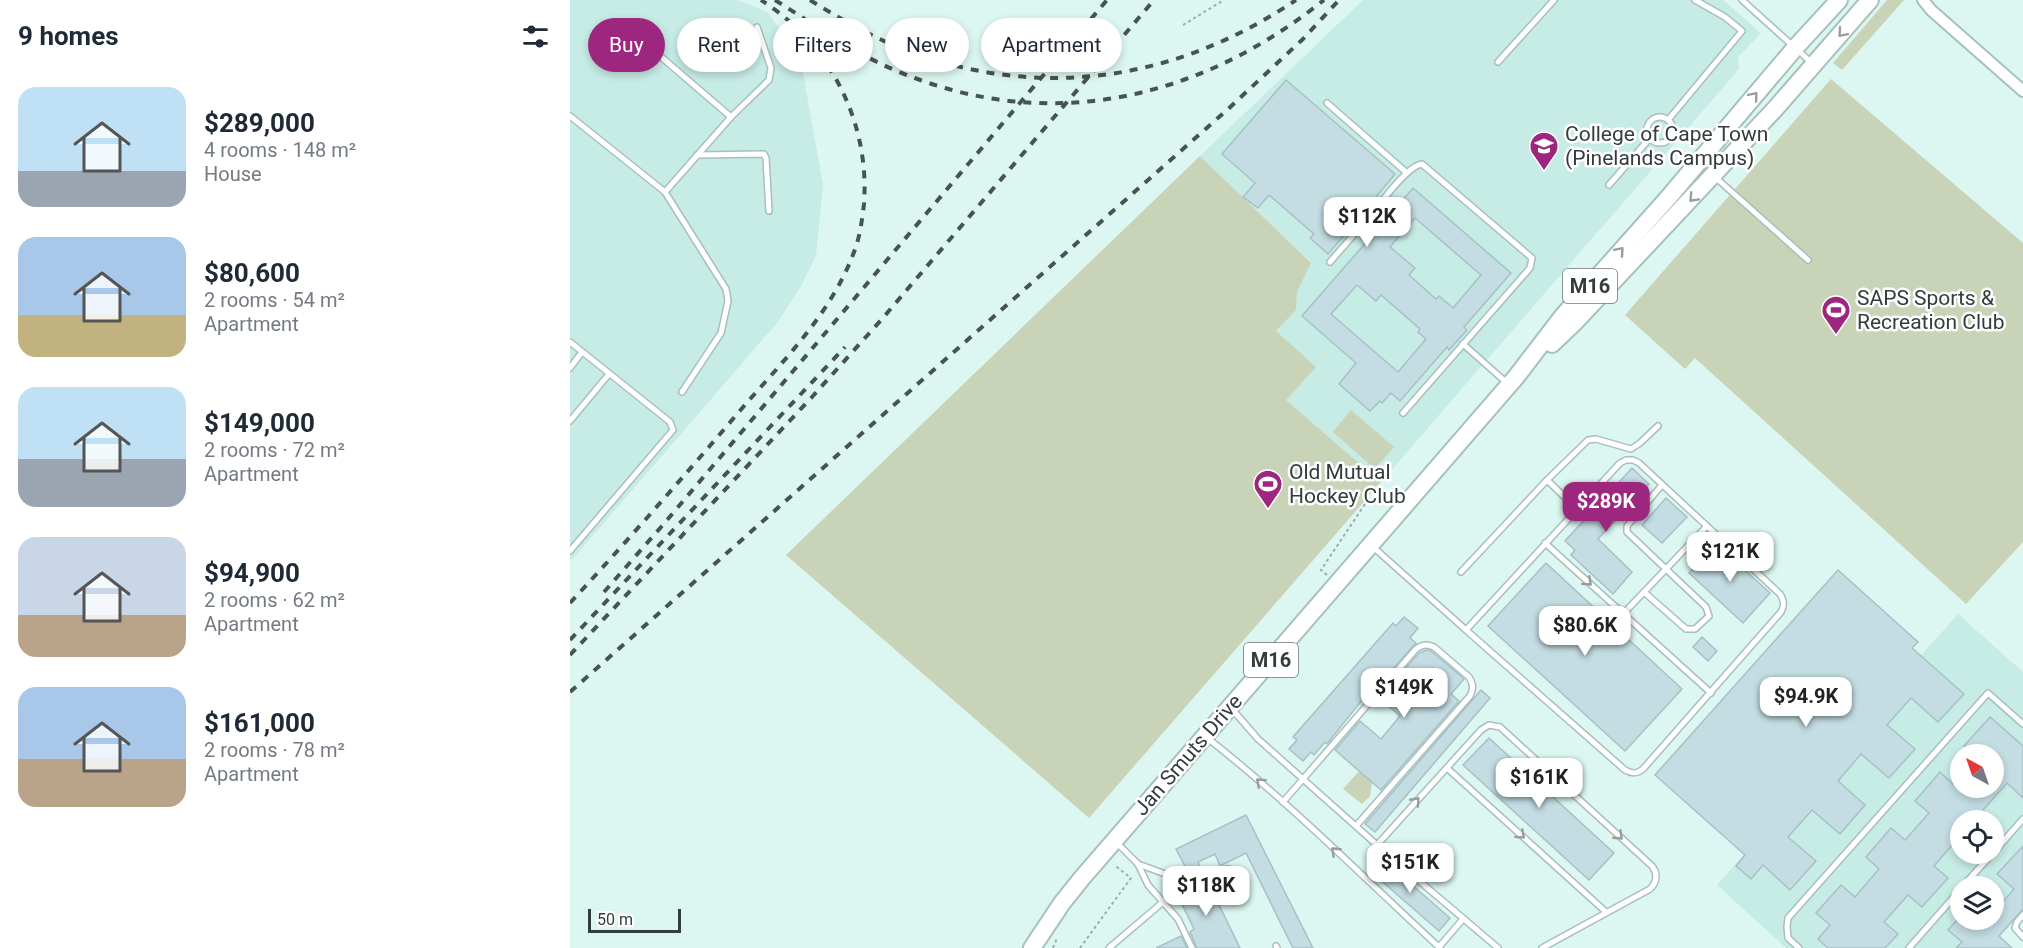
<!DOCTYPE html>
<html lang="en">
<head>
<meta charset="utf-8">
<style>
	body { margin:0; font-family:Roboto,sans-serif; background:#f6f6f7; color:#1f2937; height:100vh; display:flex; flex-direction:column; font-size:22px; white-space:nowrap }
	* { box-sizing:border-box; margin:0 }
	p { font-size:20px; color:#747a83 }
	.icon { flex:none; width:33px; height:33px; fill:none; stroke:currentColor; stroke-width:2; stroke-linecap:round; stroke-linejoin:round }
	.map { position:relative; flex:1; overflow:hidden }
	.side { display:flex; flex-direction:column; background:#fff; width:570px }
	.side>* { flex:none }
	.banner { position:absolute; left:18px; top:18px; width:570px; height:54px; display:flex; gap:12px }
	.needle { width:39px; rotate:320deg }
	.fabs { position:absolute; left:1380px; top:744px; display:grid; gap:12px }
	.fabs a { display:grid; place-items:center; width:54px; height:54px; border-radius:50%; background:#fff; box-shadow:0 3px 9px #0003; font-size:30px }
	.scale { position:absolute; left:18px; bottom:15px; width:93px; box-sizing:border-box; padding-left:6px; border:3px solid #333d3b; border-top:0; font-size:16px; line-height:21px; white-space:nowrap; color:#333d3b; -webkit-text-stroke:4px #fff; paint-order:stroke }
	.price { position:absolute; translate:-50% -51px; padding:0 14px; border-radius:12px; background:#fff; color:#222; font-size:20px; line-height:39px; filter:drop-shadow(0 2px 3px #0008) }
	.price::after { content:''; position:absolute; left:50%; top:36px; width:18px; height:14px; margin-left:-9px; background:inherit; clip-path:polygon(0 0,100% 0,50% 100%) }
	.price.current { background:#9d267f; color:#fff }
	ul { padding:0; list-style:none }
	li { display:flex; align-items:center; gap:18px; height:150px; padding:0 18px }
	li span { display:grid; place-items:center; flex:none; width:168px; height:120px; border-radius:18px; color:#555 }
	li>.icon { margin-inline-start:auto }
	span .icon { width:72px; height:72px; fill:#fffc; stroke-width:1 }
	li b { font-size:26px }
	h2 { display:flex; justify-content:space-between; align-items:center; height:72px; padding:0 18px; font-size:26px }
	.pill { padding:0 21px; border-radius:27px; background:#fff; box-shadow:0 3px 9px #0003; font-size:21px; line-height:54px }
	.pill.current { background:#9d267f; color:#fff }
	main { display:flex; flex:1; min-height:0 }
	.map>svg:first-child { display:block }
	.built { fill:#c7ebe5; fill-rule:evenodd }
	.green { fill:#c9d3b7 }
	.building { fill:#c3dde3; stroke:#a7c0c6; stroke-width:1.5; fill-rule:evenodd }
	.lines { fill:none; stroke-linecap:round; stroke-linejoin:round }
	.lane-casing { stroke:#a7c0bc; stroke-width:8 }
	.street-casing { stroke:#a7c0bc; stroke-width:14 }
	.primary-casing { stroke:#a7c0bc; stroke-width:20 }
	.path { stroke:#9aaeaa; stroke-width:2; stroke-dasharray:3 3; stroke-linecap:butt }
	.lane { stroke:#fff; stroke-width:5 }
	.street { stroke:#fff; stroke-width:10 }
	.primary { stroke:#fff; stroke-width:16 }
	.rail { stroke:#475351; stroke-width:4; stroke-dasharray:8 8; stroke-linecap:butt }
	.oneway { stroke:#999e9d }
	.labels { text-anchor:middle; stroke-width:5; stroke-linejoin:round; paint-order:stroke }
	.shield { fill:#fff; stroke:#707776; stroke-width:1.5 }
	.shield-label { font-size:20px; font-weight:bold; fill:#333d3b }
	.poi-label { font-size:21px; fill:#333d3b; stroke:#fff; text-anchor:start }
	.street-label { font-size:21px; fill:#333d3b; stroke:#fff }
</style>
</head>
<body>
<main>
<section class="side">
<h2>9 homes<svg class="icon" aria-label="filters" viewBox="0 0 24 24"><path d="M4 7h16M4 17h16"/><circle cx="9" cy="7" r="2"/><circle cx="15" cy="17" r="2"/></svg></h2>
<ul>
<li><span style="background:linear-gradient(#bfe0f5 70%,#9aa5b1 0)"><svg class="icon" aria-label="home" viewBox="0 0 24 24"><path d="M3 11l9-7 9 7M6 9v11h12V9"/></svg></span><div><b>$289,000</b><p>4 rooms · 148 m²</p><p>House</p></div></li>
<li><span style="background:linear-gradient(#a9c7e8 65%,#c2b280 0)"><svg class="icon" aria-label="home" viewBox="0 0 24 24"><path d="M3 11l9-7 9 7M6 9v11h12V9"/></svg></span><div><b>$80,600</b><p>2 rooms · 54 m²</p><p>Apartment</p></div></li>
<li><span style="background:linear-gradient(#bfe0f5 60%,#9aa5b1 0)"><svg class="icon" aria-label="home" viewBox="0 0 24 24"><path d="M3 11l9-7 9 7M6 9v11h12V9"/></svg></span><div><b>$149,000</b><p>2 rooms · 72 m²</p><p>Apartment</p></div></li>
<li><span style="background:linear-gradient(#c9d6e8 65%,#b9a48a 0)"><svg class="icon" aria-label="home" viewBox="0 0 24 24"><path d="M3 11l9-7 9 7M6 9v11h12V9"/></svg></span><div><b>$94,900</b><p>2 rooms · 62 m²</p><p>Apartment</p></div></li>
<li><span style="background:linear-gradient(#a9c7e8 60%,#b9a48a 0)"><svg class="icon" aria-label="home" viewBox="0 0 24 24"><path d="M3 11l9-7 9 7M6 9v11h12V9"/></svg></span><div><b>$161,000</b><p>2 rooms · 78 m²</p><p>Apartment</p></div></li>
</ul>
</section>
<div class="map">
<svg width="1453" height="948" viewBox="0 0 1453 948">
	<rect width="100%" height="100%" fill="#dcf7f2"/>
	<g class="built">
		<path d="M0,0H168L197,12L230,56L253,185L246,256L230,288L207,323L0,562Z"/>
		<path d="M793,0H1153L1191,33L1168,57L1169,69L811,482L716,400L706,331L726,310L727,292L741,263L630,156Z"/>
		<path d="M1388,614L1453,672V909L1429,936L1442,948H1216L1147,885ZM1390,754H1424V788H1390ZM1390,820H1424V854H1390ZM1390,886H1424V920H1390Z"/>
	</g>
	<g class="green">
		<path d="M1317,0H1334L1272,70L1263,63Z"/>
		<path d="M1261,79L1453,243V542L1396,604L1125,358L1115,369L1055,315Z"/>
		<path d="M630,156L741,263L727,292L726,310L706,331L746,367L716,400L811,482L519,818L216,555Z"/>
		<path d="M781,410L824,447L805,469L763,432Z"/>
		<path d="M789,771L802,782L800,796L792,804L773,789Z"/>
	</g>
	<g class="building">
		<path d="M716,80L825,174L795,210L797,212L798,218L801,220L805,218L812,224L843,188L941,273L894,327L897,330L879,350L877,347L830,401L821,393L812,403L810,401L800,411L769,384L786,363L732,316L805,232L798,226V220L789,218L758,254L740,238L744,234L699,195L688,208L673,197L685,183L652,154ZM845,218L911,275L883,308L869,296L866,299L839,275L845,268L820,247ZM787,285L806,301L811,295L850,329L848,332L856,339L828,372L761,314Z"/>
		<path d="M1062,468L1079,484L1028,539L1062,572L1043,594L1001,555L1005,550L995,541Z"/>
		<path d="M1096,498L1117,517L1092,543L1072,525Z"/>
		<path d="M1146,544L1200,593L1173,623L1119,573Z"/>
		<path d="M976,563L1112,689L1055,751L918,626Z"/>
		<path d="M1268,570L1348,642L1342,648L1394,694L1368,722L1341,698L1317,725L1345,749L1319,778L1291,754L1268,781L1295,805L1270,834L1242,810L1218,837L1246,861L1220,890L1193,865L1181,879L1166,866L1175,855L1085,775Z"/>
		<path d="M834,617L848,628L840,638L846,643L802,692L800,690L757,744L755,742L744,755L741,752L733,761L719,749L727,740L723,737L823,623L826,626Z"/>
		<path d="M1132,637L1147,651L1138,661L1123,647Z"/>
		<path d="M856,650L861,651L894,679L881,694L889,701L811,790L765,750L790,721L811,739L830,716L809,698L849,653Z"/>
		<path d="M911,690L920,698L805,832L795,824Z"/>
		<path d="M1420,717L1453,746V798L1437,783L1413,810L1425,820H1390V836L1364,866L1378,878L1352,907L1338,895L1314,922L1328,934L1315,948H1258L1248,939L1260,925L1246,913L1271,885L1285,897L1309,869L1296,857L1321,828L1335,840L1359,813L1345,801L1370,772L1384,785L1390,777V788H1424V754H1404L1394,746Z"/>
		<path d="M919,738L1044,853L1019,880L893,765Z"/>
		<path d="M676,815L743,948H723L676,853L650,866L645,854L628,862L631,869L618,872L606,849Z"/>
		<path d="M1453,846V909L1429,936L1442,948H1386L1392,942L1378,930L1387,920H1424V912L1444,889L1427,874Z"/>
		<path d="M811,858L880,918L869,931L800,871Z"/>
		<path d="M636,878L670,948H627L620,932L624,929L606,892L623,883L622,881Z"/>
		<path d="M611,936L617,948H586Z"/>
	</g>
	<g class="lines">
		<g class="lane-casing">
			<g id="lane">
				<path d="M1172,0L1243,64"/>
				<path d="M75,43L161,117"/>
				<path d="M928,62L984,0"/>
				<path d="M757,103L837,173"/>
				<path d="M0,116L95,192L161,117L199,80L201,68L187,27"/>
				<circle cx="1090" cy="130" r="13"/>
				<path d="M1098,120L1172,31L1155,17L1125,0"/>
				<path d="M127,155L194,154L196,158L199,211"/>
				<path d="M1145,177L1238,260"/>
				<path d="M1039,185L1080,138"/>
				<path d="M95,192L156,289L158,301L151,333L112,392"/>
				<path d="M801,215C811,203 837,166 852,164L962,258L960,268L833,413"/>
				<path d="M760,262L794,223"/>
				<path d="M0,342L100,422L103,430L0,551"/>
				<path d="M893,344L937,383"/>
				<path d="M0,368L12,352"/>
				<path d="M0,421L39,374"/>
				<path d="M1056,460H1063L1069,463L1210,594C1214,600 1215,605 1211,612L1073,769C1067,774 1062,774 1055,770L896,630L1050,463Z"/>
				<path d="M977,480L1018,440L1026,439L1061,449L1070,443L1088,426"/>
				<path d="M975,543L1141,693"/>
				<path d="M802,546L896,630"/>
				<path d="M891,572L977,480L1007,509"/>
				<path d="M1074,592L1116,629H1125L1139,616L1136,607L1057,532V526L1092,485"/>
				<path d="M1053,614L1137,526"/>
				<path d="M661,708L688,739L807,845L928,948"/>
				<path d="M636,737C718,801 793,877 870,948"/>
				<path d="M877,768L1036,912"/>
				<path d="M713,802L846,649C853,644 857,644 864,647L899,677C903,684 904,688 900,696L786,826"/>
				<path d="M807,845L911,730L919,725L930,727L1082,866C1088,874 1087,882 1080,889L972,948"/>
				<path d="M1424,852L1453,819"/>
				<path d="M568,864L609,879L658,869"/>
				<path d="M1393,886L1422,854"/>
				<path d="M593,902L608,919L622,948"/>
				<path d="M1453,915L1447,922L1445,928L1453,937"/>
				<path d="M706,946L707,948"/>
				<path d="M869,947L893,919"/>
				<path d="M539,948L593,902L578,885L568,864L546,842"/>
				<path d="M1229,948L1218,938L1217,927L1218,918L1418,693L1453,724"/>
				<path d="M1339,948L1390,890"/>
			</g>
		</g>
		<g class="street-casing">
			<path id="street" d="M1353,0L1361,10L1453,91"/>
		</g>
		<g class="primary-casing">
			<g id="primary">
				<path d="M982,344L1005,322L1205,109L1300,0"/>
				<path d="M462,948L492,903L512,878L946,377L992,317L1098,198L1225,48L1269,0"/>
			</g>
		</g>
		<g class="path">
			<path d="M613,25L654,0"/>
			<path d="M757,575L751,570L795,504"/>
			<path d="M483,948L487,938"/>
			<path d="M510,948L561,878L544,865"/>
		</g>
		<use href="#lane" class="lane"/>
		<use href="#street" class="street"/>
		<use href="#primary" class="primary"/>
		<g class="rail">
			<path d="M205,0C245,25 283,53 327,71C478,135 629,100 754,0"/>
			<path d="M240,0C272,20 305,39 341,52C475,101 609,79 726,0"/>
			<path d="M34,592L92,526L537,0"/>
			<path d="M0,603C59,539 117,473 174,406C215,359 262,312 284,252C290,237 292,220 294,204C300,122 260,44 191,0"/>
			<path d="M0,640L275,347"/>
			<path d="M0,655L242,397L312,319L584,0"/>
			<path d="M0,692L657,110L733,39L769,0"/>
		</g>
	</g>
	<defs><path id="oneway-chevron" d="M-2-3.5L2.5 0L-2 3.5" fill="none" stroke-width="1.6" stroke-linecap="round" stroke-linejoin="round" transform="scale(1.5)"/></defs>
	<g class="oneway">
		<use href="#oneway-chevron" transform="translate(1272 33) rotate(131)"/>
		<use href="#oneway-chevron" transform="translate(1184 96) rotate(-50)"/>
		<use href="#oneway-chevron" transform="translate(1123 198) rotate(133)"/>
		<use href="#oneway-chevron" transform="translate(1050 251) rotate(-49)"/>
		<use href="#oneway-chevron" transform="translate(1018 582) rotate(42)"/>
		<use href="#oneway-chevron" transform="translate(690 782) rotate(-138)"/>
		<use href="#oneway-chevron" transform="translate(846 801) rotate(-48)"/>
		<use href="#oneway-chevron" transform="translate(951 835) rotate(42)"/>
		<use href="#oneway-chevron" transform="translate(1049 836) rotate(43)"/>
		<use href="#oneway-chevron" transform="translate(765 851) rotate(-137)"/>
	</g>
	<defs>
		<g id="university-pin" transform="scale(1.5)"><path d="M0 17L-7.5 6A9.5 9.5 0 1 1 7.5 6Z" fill="#9d267f" stroke="#fff"/><path d="M0-5L7-2L0 1L-7-2ZM-4 1L0 2.5L4 1V4Q0 6-4 4Z" fill="#fff"/></g>
		<g id="stadium-pin" transform="scale(1.5)"><path d="M0 17L-7.5 6A9.5 9.5 0 1 1 7.5 6Z" fill="#9d267f" stroke="#fff"/><path d="M0-5a6.5 5 0 1 0 0 10a6.5 5 0 1 0 0-10ZM-3.5-1.8h7v3.6h-7Z" fill="#fff"/></g>
	</defs>
	<g fill-rule="evenodd">
		<use href="#university-pin" x="974" y="146"/>
		<use href="#stadium-pin" x="1266" y="310"/>
		<use href="#stadium-pin" x="698" y="484"/>
	</g>
	<g class="labels">
		<g class="shield">
			<rect x="993" y="269" width="54" height="34" rx="4.5"/>
			<rect x="674" y="643" width="54" height="34" rx="4.5"/>
		</g>
		<g class="shield-label">
			<text x="1020" y="293">M16</text>
			<text x="701" y="667">M16</text>
		</g>
		<g class="poi-label">
			<text x="995" y="141">College of Cape Town<tspan x="995" dy="24">(Pinelands Campus)</tspan></text>
			<text x="1287" y="305">SAPS Sports &amp;<tspan x="1287" dy="24">Recreation Club</tspan></text>
			<text x="719" y="479">Old Mutual<tspan x="719" dy="24">Hockey Club</tspan></text>
		</g>
		<g class="street-label">
			<text transform="translate(618 755) rotate(-49)" y="7">Jan Smuts Drive</text>
		</g>
	</g>
</svg>
<div class="fabs">
<a><svg class="needle" viewBox="-14 -14 28 28"><path d="M0-13l5 13h-10z" fill="#e53935"/><path d="M0 13l5-13h-10z" fill="#747a83"/></svg></a>
<a><svg class="icon" aria-label="locate" viewBox="0 0 24 24"><circle cx="12" cy="12" r="6"/><path d="M12 2v4M12 18v4M2 12h4M18 12h4"/></svg></a>
<a><svg class="icon" aria-label="layers" viewBox="0 0 24 24"><path d="M12 4l9 5-9 5-9-5zM3 14l9 5 9-5"/></svg></a>
</div>
<div class="scale">50 m</div>
<b class="price" style="left:797px;top:248px">$112K</b>
<b class="price current" style="left:1036px;top:533px">$289K</b>
<b class="price" style="left:1160px;top:583px">$121K</b>
<b class="price" style="left:1015px;top:657px">$80.6K</b>
<b class="price" style="left:834px;top:719px">$149K</b>
<b class="price" style="left:1236px;top:728px">$94.9K</b>
<b class="price" style="left:969px;top:809px">$161K</b>
<b class="price" style="left:840px;top:894px">$151K</b>
<b class="price" style="left:636px;top:917px">$118K</b>
<div class="banner">
<a class="pill current">Buy</a>
<a class="pill">Rent</a>
<a class="pill">Filters</a>
<a class="pill">New</a>
<a class="pill">Apartment</a>
</div>
</div>
</main>
</body>
</html>
